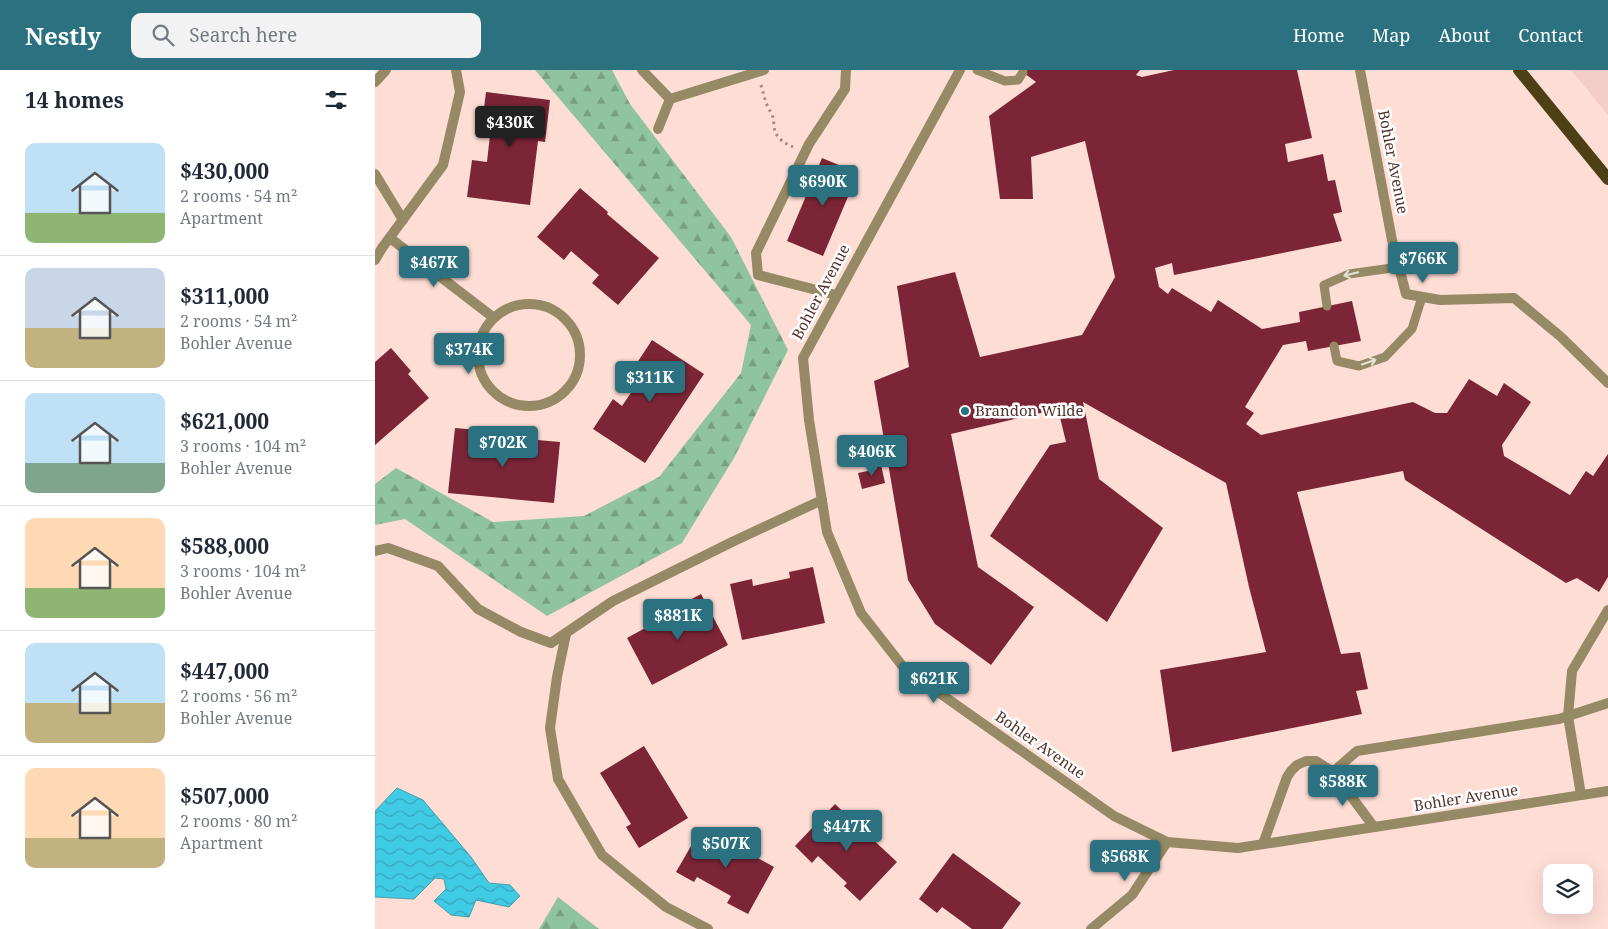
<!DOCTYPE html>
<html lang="en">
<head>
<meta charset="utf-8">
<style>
	body { margin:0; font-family:"Noto Serif",serif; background:#f2f2f3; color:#1f2937; height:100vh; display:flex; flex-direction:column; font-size:19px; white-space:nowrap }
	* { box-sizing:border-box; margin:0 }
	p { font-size:16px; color:#747a83 }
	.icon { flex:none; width:28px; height:28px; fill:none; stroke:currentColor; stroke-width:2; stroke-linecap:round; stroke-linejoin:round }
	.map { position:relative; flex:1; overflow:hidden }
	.sheet { display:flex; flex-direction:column; background:#fff; width:375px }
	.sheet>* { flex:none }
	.fabs { position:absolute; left:1168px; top:794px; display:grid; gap:10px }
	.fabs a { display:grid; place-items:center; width:50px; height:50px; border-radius:10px; background:#fff; box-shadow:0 5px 20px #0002; font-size:25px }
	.price { position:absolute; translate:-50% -42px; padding:0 11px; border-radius:5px; background:#2b717f; color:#fff; font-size:16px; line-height:32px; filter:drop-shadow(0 1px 2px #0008) }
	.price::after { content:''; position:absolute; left:50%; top:30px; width:15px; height:11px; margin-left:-8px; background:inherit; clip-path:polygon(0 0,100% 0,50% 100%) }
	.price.on { background:#222; color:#fff }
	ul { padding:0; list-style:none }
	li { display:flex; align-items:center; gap:15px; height:125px; padding:0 25px }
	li+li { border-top:1px solid #e0e1e3 }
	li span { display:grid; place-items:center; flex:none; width:140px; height:100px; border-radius:10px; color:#555 }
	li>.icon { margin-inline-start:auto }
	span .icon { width:60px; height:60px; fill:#fffc; stroke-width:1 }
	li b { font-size:21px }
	h2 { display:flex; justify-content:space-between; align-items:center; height:60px; padding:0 25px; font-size:21px }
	header { display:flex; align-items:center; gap:30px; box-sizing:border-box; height:70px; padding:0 25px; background:#2b717f; color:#fff }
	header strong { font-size:24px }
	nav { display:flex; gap:28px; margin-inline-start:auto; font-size:18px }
	.search { width:350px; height:45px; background:#f2f2f3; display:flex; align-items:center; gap:12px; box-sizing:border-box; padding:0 18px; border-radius:10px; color:#747a83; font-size:19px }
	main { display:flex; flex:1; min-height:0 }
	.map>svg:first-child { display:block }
	.built { fill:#f2cec6 }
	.forest { fill:url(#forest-firs) }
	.water { fill:url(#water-waves); stroke:#469dae }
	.building { fill:#7c2536 }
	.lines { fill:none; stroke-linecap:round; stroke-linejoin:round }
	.path { stroke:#a98981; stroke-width:3; stroke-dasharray:2.5 4; stroke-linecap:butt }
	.service { stroke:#958a65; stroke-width:9 }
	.minor { stroke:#958a65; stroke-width:10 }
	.primary { stroke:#4d4016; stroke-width:12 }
	.oneway { stroke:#e4e2d8 }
	.poi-dot { fill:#2b717f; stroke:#fff; stroke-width:2 }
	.labels { text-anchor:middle; stroke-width:5; stroke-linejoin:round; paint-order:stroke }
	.street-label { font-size:15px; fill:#53332c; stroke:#fff }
	.poi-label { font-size:15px; fill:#53332c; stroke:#fff; text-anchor:start }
</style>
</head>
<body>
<header>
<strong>Nestly</strong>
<div class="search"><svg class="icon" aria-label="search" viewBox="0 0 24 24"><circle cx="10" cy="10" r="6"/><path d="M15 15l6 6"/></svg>Search here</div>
<nav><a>Home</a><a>Map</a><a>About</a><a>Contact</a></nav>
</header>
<main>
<section class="sheet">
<h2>14 homes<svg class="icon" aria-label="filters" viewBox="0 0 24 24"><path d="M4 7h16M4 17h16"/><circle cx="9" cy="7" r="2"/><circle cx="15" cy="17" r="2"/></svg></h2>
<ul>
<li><span style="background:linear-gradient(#bfe0f5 70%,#8fb573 0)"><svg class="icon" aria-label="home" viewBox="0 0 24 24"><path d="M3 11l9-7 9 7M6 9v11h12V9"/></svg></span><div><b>$430,000</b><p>2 rooms · 54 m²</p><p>Apartment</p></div></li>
<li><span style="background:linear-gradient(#c9d6e8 60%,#c2b280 0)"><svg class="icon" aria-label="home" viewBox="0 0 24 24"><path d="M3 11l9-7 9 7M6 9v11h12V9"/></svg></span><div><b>$311,000</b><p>2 rooms · 54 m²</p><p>Bohler Avenue</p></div></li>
<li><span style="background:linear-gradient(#bfe0f5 70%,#7fa58c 0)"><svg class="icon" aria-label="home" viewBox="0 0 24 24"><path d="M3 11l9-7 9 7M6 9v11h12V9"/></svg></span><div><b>$621,000</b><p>3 rooms · 104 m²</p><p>Bohler Avenue</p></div></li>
<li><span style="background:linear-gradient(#ffd9b3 70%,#8fb573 0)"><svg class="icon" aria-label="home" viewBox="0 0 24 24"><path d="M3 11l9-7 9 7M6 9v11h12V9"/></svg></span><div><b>$588,000</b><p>3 rooms · 104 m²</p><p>Bohler Avenue</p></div></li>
<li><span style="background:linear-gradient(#bfe0f5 60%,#c2b280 0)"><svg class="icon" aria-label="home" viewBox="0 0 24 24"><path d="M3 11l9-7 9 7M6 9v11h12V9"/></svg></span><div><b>$447,000</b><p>2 rooms · 56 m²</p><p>Bohler Avenue</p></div></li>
<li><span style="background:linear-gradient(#ffd9b3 70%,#c2b280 0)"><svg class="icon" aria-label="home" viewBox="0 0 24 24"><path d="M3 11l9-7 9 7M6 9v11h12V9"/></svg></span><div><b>$507,000</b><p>2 rooms · 80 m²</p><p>Apartment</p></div></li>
</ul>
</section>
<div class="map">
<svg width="1233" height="859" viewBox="0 0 1233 859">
	<defs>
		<pattern id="forest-firs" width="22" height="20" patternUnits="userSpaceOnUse" patternTransform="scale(1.25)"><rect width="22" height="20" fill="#8fc49e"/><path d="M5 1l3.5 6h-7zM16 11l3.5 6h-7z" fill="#77a081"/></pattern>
		<pattern id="water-waves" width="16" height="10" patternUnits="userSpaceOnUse" patternTransform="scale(1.25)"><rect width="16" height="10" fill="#40cbe5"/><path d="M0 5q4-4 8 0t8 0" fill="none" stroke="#38a5ba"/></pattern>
	</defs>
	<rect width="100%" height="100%" fill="#feddd5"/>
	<path class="built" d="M1196,0H1233V45Z"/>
	<g class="forest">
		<path d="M160,0H237L255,34L356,167L413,280L359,388L307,473L172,546L30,449L0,455V414L21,398L118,452L209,446L284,407L366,303L376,255Z"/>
		<path d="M183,827L224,859H164Z"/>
	</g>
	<path class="water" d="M22,718L48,730L96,787L114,813L135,815L145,826L134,837L101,830L94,847L76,845L59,831L71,819L69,809L60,808L39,829L0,827V741Z"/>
	<g class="building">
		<path d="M645,0H765L761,5L767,7L799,0H922L937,68L910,74L913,92L948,84L953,111L960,110L967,142L958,144L967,171L799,205L797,193L780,198L784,217L793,224L797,218L836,242L843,230L887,259L925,252L924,242L977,231L986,271L933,281L931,271L908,275L870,337L879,343L871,354L886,365L1038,332L1060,343H1072L1094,309L1122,326L1129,313L1156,332L1127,375L1129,386L1195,425L1211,401L1218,406L1233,384V507L1224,522L1202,508L1191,513L1030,410L1028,401L922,422L966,584L985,582L993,619L981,621L987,644L797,682L785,600L891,582L874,517L851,413L708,332L724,409L788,458L732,552L615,466L675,375L691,372L683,339L576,364L603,497L659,537L616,595L560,554L533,510L499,311L534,297L522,216L580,202L605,287L707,265L740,207L710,71L656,87L658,129H625L614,46L661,12Z"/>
		<path d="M111,22L175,30L170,72L163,71L155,135L92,127L97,90L112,92L116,56L107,54Z"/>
		<path d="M447,88L483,103L448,186L412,171Z"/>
		<path d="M205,118L233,142L232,144L284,188L243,235L217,213L224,205L196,181L189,190L162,167Z"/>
		<path d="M277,270L329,304L270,393L218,359L238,329L247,336L268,305L258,299Z"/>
		<path d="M16,278L36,301L33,304L54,328L0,375V292Z"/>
		<path d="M80,358L114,361L113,375L150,378L151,369L185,372L179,433L73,423Z"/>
		<path d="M505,390L510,413L487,419L483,403L502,399L500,392Z"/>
		<path d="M438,497L450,553L367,570L355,514L377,509L378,516L415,508L414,502Z"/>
		<path d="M326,524L353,575L277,615L252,568L272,557L274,560L306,544L302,537Z"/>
		<path d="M269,676L313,748L264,778L251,757L256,754L225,703Z"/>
		<path d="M460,734L522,792L485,831L469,816L472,813L443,786L437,793L420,776Z"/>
		<path d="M327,757L399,797L373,844L352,833L356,826L322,807L319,812L301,802Z"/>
		<path d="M578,783L646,833L627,859H597L567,837L562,843L544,829Z"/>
	</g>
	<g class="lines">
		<path class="path" d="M386,15L391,33L398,47L400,63L408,72L418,77"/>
		<g class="service">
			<path d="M602,0L630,11L643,10L648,2"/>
			<path d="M952,236L949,215L974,204L1024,197"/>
			<path d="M959,276L962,291L984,296L1010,287L1037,259L1047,227"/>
		</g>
		<g class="minor">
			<path d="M267,0L295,29L389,0"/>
			<path d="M585,0L428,288L434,350L452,462L486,543L529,598L739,746L792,772L863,778L1233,721"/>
			<path d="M985,0L1017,170L1031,224L1065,230L1139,228L1185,266L1233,313"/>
			<path d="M0,12L11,0"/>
			<path d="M283,59L295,29"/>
			<path d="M0,104L28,150"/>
			<path d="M15,168L119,248"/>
			<path d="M0,190L7,178L68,95L85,22L81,0"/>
			<path d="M461,225L383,205L381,183L434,74L470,19L471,0"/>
			<circle cx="154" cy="285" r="51"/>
			<path d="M0,481L13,478L63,496L103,539L146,562L176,573L238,531L357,472L447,430"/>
			<path d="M191,564L182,607L175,658L183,709L227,785L291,837L333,859"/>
			<path d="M958,702L999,757"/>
			<path d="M1206,725L1193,646L1197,601L1233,540"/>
			<path d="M888,774L912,707L916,701L922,695L931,691H941L958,702L982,681L1184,649L1233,633"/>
			<path d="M716,859L757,825L792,772"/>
		</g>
		<path class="primary" d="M1144,0L1233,109"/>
	</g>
	<defs><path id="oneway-shaft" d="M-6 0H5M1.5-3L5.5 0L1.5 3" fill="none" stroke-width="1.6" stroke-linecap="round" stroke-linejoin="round" transform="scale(1.25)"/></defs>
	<g class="oneway">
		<use href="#oneway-shaft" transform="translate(976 204) rotate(166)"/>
		<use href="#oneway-shaft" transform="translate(994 292) rotate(-19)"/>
	</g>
	<circle class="poi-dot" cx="590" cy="341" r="5"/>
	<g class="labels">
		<g class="street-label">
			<text transform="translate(1018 92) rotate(79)" y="5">Bohler Avenue</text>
			<text transform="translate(446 222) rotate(-62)" y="5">Bohler Avenue</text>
			<text transform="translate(665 675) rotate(35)" y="5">Bohler Avenue</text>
			<text transform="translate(1091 728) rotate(-9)" y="5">Bohler Avenue</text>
		</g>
		<g class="poi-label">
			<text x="600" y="346">Brandon Wilde</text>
		</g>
	</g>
</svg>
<div class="fabs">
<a><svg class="icon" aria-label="layers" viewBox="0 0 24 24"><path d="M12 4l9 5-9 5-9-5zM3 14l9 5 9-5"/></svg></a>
</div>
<b class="price on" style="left:135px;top:78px">$430K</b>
<b class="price" style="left:448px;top:137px">$690K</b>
<b class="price" style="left:1048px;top:214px">$766K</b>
<b class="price" style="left:59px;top:218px">$467K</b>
<b class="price" style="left:94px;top:305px">$374K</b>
<b class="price" style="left:275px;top:333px">$311K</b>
<b class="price" style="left:128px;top:398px">$702K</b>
<b class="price" style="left:497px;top:407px">$406K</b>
<b class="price" style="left:303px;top:571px">$881K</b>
<b class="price" style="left:559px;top:634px">$621K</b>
<b class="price" style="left:968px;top:737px">$588K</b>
<b class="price" style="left:472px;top:782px">$447K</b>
<b class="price" style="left:351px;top:799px">$507K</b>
<b class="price" style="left:750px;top:812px">$568K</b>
</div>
</main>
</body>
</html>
